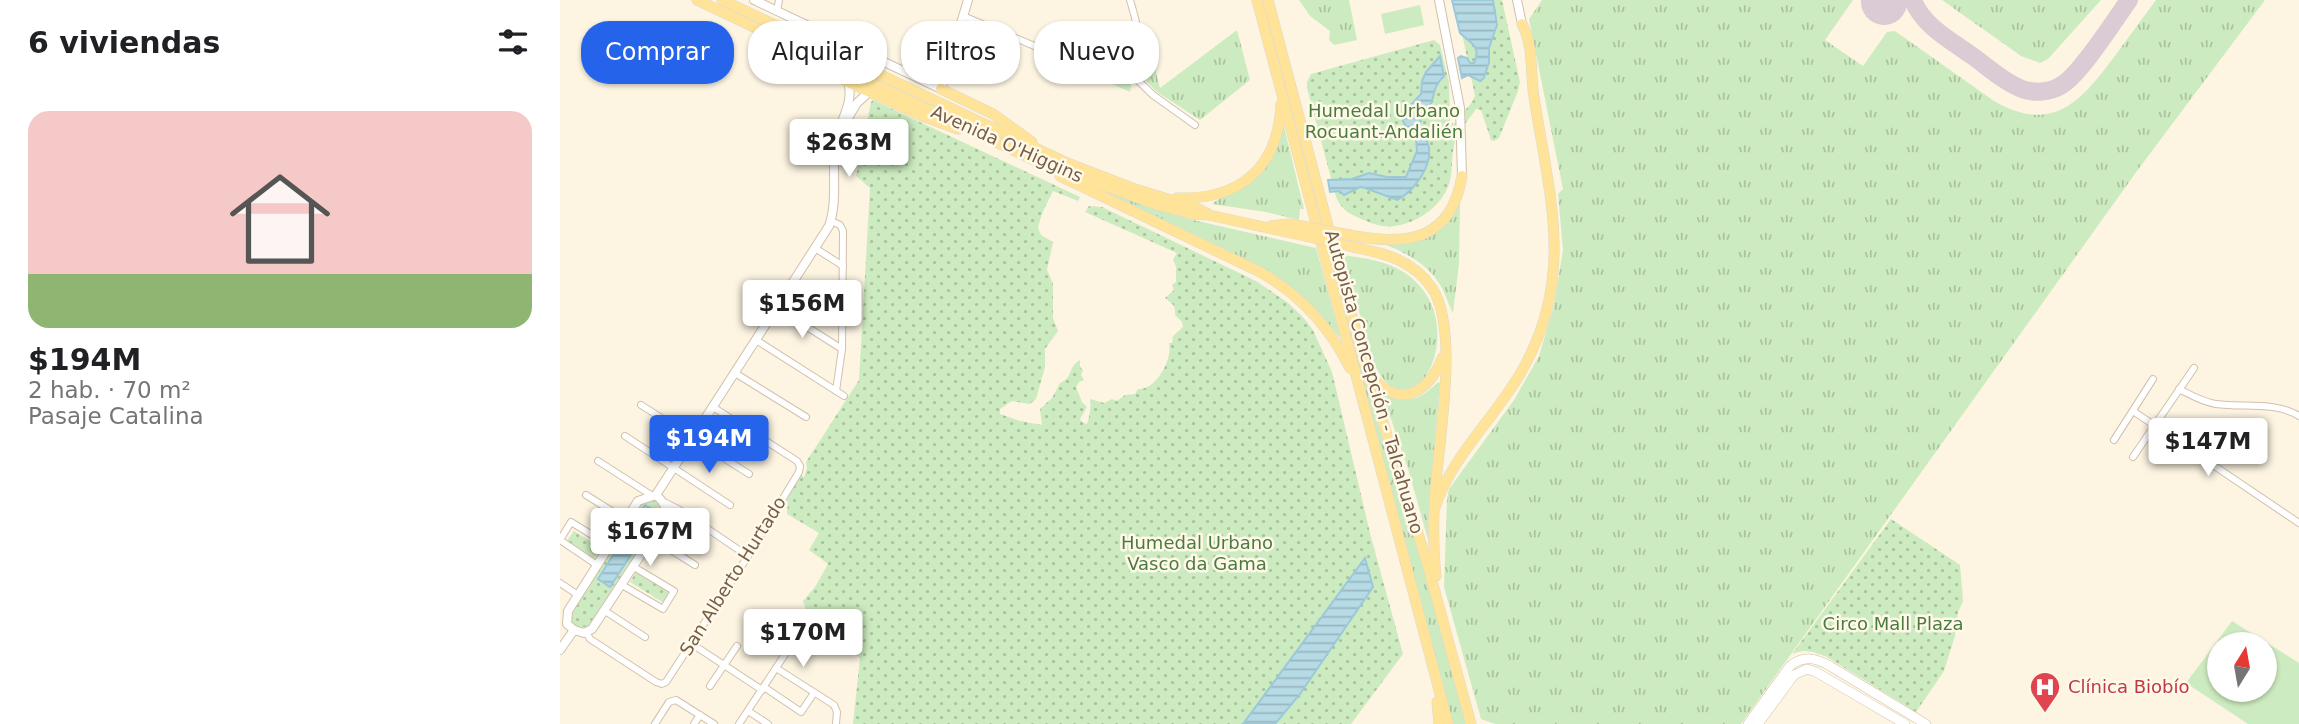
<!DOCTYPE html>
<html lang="es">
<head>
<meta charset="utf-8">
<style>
	body { margin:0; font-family:"DejaVu Sans",sans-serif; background:#f6f6f6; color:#202124; height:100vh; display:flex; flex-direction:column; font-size:26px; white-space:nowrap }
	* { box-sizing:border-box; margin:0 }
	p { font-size:23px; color:#757577 }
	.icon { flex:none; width:38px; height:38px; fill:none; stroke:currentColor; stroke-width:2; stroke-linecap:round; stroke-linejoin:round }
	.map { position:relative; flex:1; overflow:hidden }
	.drawer { display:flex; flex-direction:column; background:#fff; width:560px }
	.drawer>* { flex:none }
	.top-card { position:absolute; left:21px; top:21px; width:665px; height:63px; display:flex; gap:14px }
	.needle { width:46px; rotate:11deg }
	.controls { position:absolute; left:1647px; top:632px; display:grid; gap:14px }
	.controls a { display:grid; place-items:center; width:70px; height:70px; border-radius:50%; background:#fff; box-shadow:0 2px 5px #0004; font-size:35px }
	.price { position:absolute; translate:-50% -60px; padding:0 16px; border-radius:7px; background:#fff; color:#222; font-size:23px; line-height:46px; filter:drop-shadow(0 2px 4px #0008) }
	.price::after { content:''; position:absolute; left:50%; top:42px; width:21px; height:16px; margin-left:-10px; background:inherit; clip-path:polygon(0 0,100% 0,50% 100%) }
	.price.active { background:#2563eb; color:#fff }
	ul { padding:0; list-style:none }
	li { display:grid; align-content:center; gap:14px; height:371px; padding:0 28px }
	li+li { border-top:2px solid #e0e0e0 }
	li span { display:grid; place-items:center; height:217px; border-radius:21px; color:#555 }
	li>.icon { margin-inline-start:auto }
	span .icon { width:126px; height:126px; fill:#fffc; stroke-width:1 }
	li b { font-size:30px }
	h2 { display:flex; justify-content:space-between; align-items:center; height:84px; padding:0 28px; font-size:30px }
	.chip { padding:0 24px; border-radius:28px; background:#fff; box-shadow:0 2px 5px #0004; font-size:24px; line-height:63px }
	.chip.active { background:#2563eb; color:#fff }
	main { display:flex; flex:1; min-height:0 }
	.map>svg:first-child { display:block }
	.grass { fill:url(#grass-tufts) }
	.park { fill:url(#park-dots) }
	.garden { fill:#cdebc0; fill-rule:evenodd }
	.water { fill:url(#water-rules); stroke:#9cc9d9; stroke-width:2 }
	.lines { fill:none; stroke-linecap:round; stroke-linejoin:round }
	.taxiway { stroke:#dbcbd4; stroke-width:18 }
	.runway { stroke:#dbcbd4; stroke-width:46 }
	.minor-casing { stroke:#d1c0ac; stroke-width:8 }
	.tertiary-casing { stroke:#d1c0ac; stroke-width:10 }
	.secondary-casing { stroke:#d4c0a9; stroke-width:10 }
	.primary-casing { stroke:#ded8d3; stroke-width:11 }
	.minor { stroke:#fff; stroke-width:6 }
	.tertiary { stroke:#fff; stroke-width:8 }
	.secondary { stroke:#fff; stroke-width:9 }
	.primary { stroke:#fee398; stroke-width:10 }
	.primary-bridge-casing { stroke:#ded8d3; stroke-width:11; stroke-linecap:butt }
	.primary-bridge { stroke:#fee398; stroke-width:10 }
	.labels { text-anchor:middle; stroke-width:5; stroke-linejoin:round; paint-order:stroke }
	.park-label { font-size:18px; fill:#4b7c3f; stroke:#fff9e9 }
	.street-label { font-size:18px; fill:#765d48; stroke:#fff9e9 }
	.health-label { font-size:18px; fill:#be3a42; stroke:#fff9e9; text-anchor:start }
</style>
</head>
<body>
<main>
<section class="drawer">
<h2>6 viviendas<svg class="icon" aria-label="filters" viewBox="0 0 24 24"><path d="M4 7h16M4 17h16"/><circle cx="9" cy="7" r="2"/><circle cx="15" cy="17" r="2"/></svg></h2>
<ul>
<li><span style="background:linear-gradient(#f6c9c9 75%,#8fb573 0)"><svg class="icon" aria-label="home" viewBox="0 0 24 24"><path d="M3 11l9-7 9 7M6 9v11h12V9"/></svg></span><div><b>$194M</b><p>2 hab. · 70 m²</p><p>Pasaje Catalina</p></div></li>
</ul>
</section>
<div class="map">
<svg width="1739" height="724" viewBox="0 0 1739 724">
	<defs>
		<pattern id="grass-tufts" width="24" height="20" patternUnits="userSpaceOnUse" patternTransform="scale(1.75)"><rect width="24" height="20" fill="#cdebc0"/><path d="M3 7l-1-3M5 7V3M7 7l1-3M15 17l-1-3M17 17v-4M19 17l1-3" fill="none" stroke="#abc29e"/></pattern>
		<pattern id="park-dots" width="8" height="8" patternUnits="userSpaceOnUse" patternTransform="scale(1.75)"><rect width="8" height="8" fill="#cdebc0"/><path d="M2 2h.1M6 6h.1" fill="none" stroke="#abc29e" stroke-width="1.8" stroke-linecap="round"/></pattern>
		<pattern id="water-rules" width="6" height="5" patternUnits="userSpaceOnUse" patternTransform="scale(1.75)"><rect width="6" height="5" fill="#b6dbe7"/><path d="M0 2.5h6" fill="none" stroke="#99b5bd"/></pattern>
	</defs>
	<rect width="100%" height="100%" fill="#fdf5e2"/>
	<g class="grass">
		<path d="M739,0H789L797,40L774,45L769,40L770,31L750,16Z"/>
		<path d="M982,0H1293L1265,40L1303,66L1327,32L1335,31L1434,101C1492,134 1520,103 1554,57C1568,38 1582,19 1596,0H1705L1577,171L1181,724H935L921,719L884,587L887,498L889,489L954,400L979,356L994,305L1003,250L998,194L1003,189L969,19Z"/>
		<path d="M1382,0H1541L1488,59L1480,63L1461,56Z"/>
		<path d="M572,23C580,45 563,72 537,66C527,64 516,58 506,54L508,48L535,59L564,30V26Z"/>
		<path d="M677,30L690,80L640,120L597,92L571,65L579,54L583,39L587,38L600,88Z"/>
		<path d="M561,72L572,81L570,92L534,76L547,77Z"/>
		<path d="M723,122L744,209H740L739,220L706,212L652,204L654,202L685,186Z"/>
		<path d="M539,190L629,219L756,248L781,339L761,315L735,290L708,271Z"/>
		<path d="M900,201L899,264L893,313C889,306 886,296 882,288C870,266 849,254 826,245C867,244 873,227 900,201Z"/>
		<path d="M767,248L770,249L851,521L906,724H892Z"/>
		<path d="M783,255C805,258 827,261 845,273C918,322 850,448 813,361Z"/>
		<path d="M878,382L880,383L869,507L868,540L849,472L831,419L820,394C849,397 853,407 878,382Z"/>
	</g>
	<g class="park">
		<path d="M895,0H942L960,82L958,91L939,138L934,141L931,140L921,110L916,109C910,118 902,127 897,136C890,151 894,169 889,184C880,212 841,234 814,224C797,217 783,214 776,197L747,88V82L751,74L874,40L880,45L889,82L890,122L894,124L912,102L915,96Z"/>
		<path d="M313,100L520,197L518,201L493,191C487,203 481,214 478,228L481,235L493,242L487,270L493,284V318L498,331L485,349V367L476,399L470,404L452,401L440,409V414L460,421L482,425L480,409L492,398L500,383C513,378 508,366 520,360V367L523,370L521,375L524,380L520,381L516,387L522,402L527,407L520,419L522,422L527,424C530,415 531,407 530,399L544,403L552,399L557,401L565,395L575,394L578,389C595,391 613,360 609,343H612L613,336L623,327L622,322L615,315C616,305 612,304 605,298L614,290L612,285L616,282V267L613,259L617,253L525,212L529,206L542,207L696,281L727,302L743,317L753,330L772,372L811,537L843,654L791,724H293L300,658L286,648L291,637L289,629L295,624L285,618L279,624L271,619L260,622L246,610L243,601L255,587L268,564L249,550L259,533L227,514L228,502L226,501L241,475L244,477L247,468L246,462L299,380L310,188L296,176L311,102Z"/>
		<path d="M86,500C101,500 104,507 100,520L28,626L19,628L11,624L10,614L79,505Z"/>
		<path d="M1331,519L1400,565L1403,601L1398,612L1395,636L1384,671L1356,712L1267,657C1254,652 1245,648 1232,654Z"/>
		<path d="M14,531L41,548L33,560L6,542Z"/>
		<path d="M76,572L111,592L104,603L70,582Z"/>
	</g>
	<g class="garden">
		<path d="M860,5L864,25L825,34L821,14Z"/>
		<path d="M1672,621L1739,663V724H1688L1626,683ZM1704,644V690H1659V644Z"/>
	</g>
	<g class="water">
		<path d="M892,0H933L937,25L929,48V62L924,78L920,81L908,75L902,78L898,58L901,56L907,58L910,63H914C922,47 910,42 900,33Z"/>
		<path d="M880,56L884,76C875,85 875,89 872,101C868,111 861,114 859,127C862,134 868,140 869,148C872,167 853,192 837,200L805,188L800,187L784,195L779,191L770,192L768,180L792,179L809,173L827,177H846L857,151L856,138L849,133L843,121L849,107L861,94L862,81L866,72Z"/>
		<path d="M85,505L98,513L50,587L38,579Z"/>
		<path d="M805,558L813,587L740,694L715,724H683Z"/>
	</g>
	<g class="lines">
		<path class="taxiway" d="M1353,0C1362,25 1390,40 1411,55C1427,66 1446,84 1465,90C1479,94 1495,91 1506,82C1525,67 1554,21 1569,0"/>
		<path class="runway" d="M1324,2L1325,0"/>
		<g class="minor-casing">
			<g id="minor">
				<path d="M217,11L219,0"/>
				<path d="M403,16L527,68C553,78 579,62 578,34C577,22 573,11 570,0"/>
				<path d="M563,66L593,95L635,125"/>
				<path d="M271,221L280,225L283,231L282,349L276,391"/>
				<path d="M255,248L283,266"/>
				<path d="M217,308L282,349"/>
				<path d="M196,340L284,396"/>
				<path d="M175,373L246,417"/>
				<path d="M1619,389C1631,395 1642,402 1656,404C1683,408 1715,401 1739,416"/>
				<path d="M81,405L189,474"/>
				<path d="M1573,411L1739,523"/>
				<path d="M65,436L170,505"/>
				<path d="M1554,440L1593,379"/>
				<path d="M1573,457L1634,368"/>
				<path d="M38,461L91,495"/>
				<path d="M26,495L66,520"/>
				<path d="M106,503L118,509L188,556"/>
				<path d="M92,538L135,565"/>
				<path d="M0,540L11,522L50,546"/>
				<path d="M0,540L37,565"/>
				<path d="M0,583L18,595"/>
				<path d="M62,585L103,609L114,591L74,567"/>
				<path d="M45,611L85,637"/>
				<path d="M26,632L30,639L96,682L102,684L106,682L188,556L239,472L240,466L237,461L153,407"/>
				<path d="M132,644L202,690"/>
				<path d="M216,668L274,705L277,712L276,724"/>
				<path d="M150,686L177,646"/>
				<path d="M204,687L241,712L254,693"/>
				<path d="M188,711L208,724"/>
				<path d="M95,724L109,702L116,700L154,724"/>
				<path d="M134,724L140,715"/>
				<path d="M179,724L243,627"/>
			</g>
		</g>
		<g class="tertiary-casing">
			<g id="tertiary">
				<path d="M194,0L381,89L408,0"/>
				<path d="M879,0L900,108L902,176"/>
				<path d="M957,0L962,24"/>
				<path d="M285,123L297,103L309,92"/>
				<path d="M96,495L269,226C279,198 270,165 277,136C282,118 294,101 288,82"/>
				<path d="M14,630L24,633L32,629L99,527C107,513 109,506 96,495"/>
				<path d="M14,630L7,624L8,611L78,501L96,495"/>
				<path d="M0,650L14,630"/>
			</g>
		</g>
		<g class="secondary-casing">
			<g id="secondary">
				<path d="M1188,724L1230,666C1244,655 1256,658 1270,666L1366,724"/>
				<path d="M1198,724L1234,675L1247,669L1256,672L1345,724"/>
			</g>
		</g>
		<g class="primary-casing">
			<g id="primary">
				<path d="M137,0L476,161L598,205L632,214L649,215L745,236"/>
				<path d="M162,0L507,163L572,188L634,207L648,214"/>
				<path d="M697,0L888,724"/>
				<path d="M708,0L805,365L866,559L911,724"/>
				<path d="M210,40L288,82L362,116L398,129"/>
				<path d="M381,89L433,114L472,142"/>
				<path d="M500,176L696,270C738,292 769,326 790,368"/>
				<path d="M617,198C680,200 718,168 721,104"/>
				<path d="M711,226L729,224L742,226"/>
				<path d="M790,235C845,246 891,242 902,176"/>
				<path d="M793,247C824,253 853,260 872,288C900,330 878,443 875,495C873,522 873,549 876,576"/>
				<path d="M811,375C837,410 869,394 882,358"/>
				<path d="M874,511C890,456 937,417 964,367C1015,275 989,194 974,97C970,74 974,46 962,24"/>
				<path d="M877,702L879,724"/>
			</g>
		</g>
		<use href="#minor" class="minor"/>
		<use href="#tertiary" class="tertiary"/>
		<use href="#secondary" class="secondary"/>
		<use href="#primary" class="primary"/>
		<g class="primary-bridge-casing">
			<g id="primary-bridge">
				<path d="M742,226L790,235"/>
				<path d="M745,236L793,247"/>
			</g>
		</g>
		<use href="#primary-bridge" class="primary-bridge"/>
	</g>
	<defs>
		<g id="hospital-pin" transform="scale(1.575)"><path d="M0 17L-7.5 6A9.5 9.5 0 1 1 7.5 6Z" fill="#e0444e" stroke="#fff9e9"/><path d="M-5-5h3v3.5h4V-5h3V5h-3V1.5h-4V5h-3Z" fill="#fff"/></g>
	</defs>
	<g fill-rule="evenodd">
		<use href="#hospital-pin" x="1485" y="687"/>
	</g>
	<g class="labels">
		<g class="park-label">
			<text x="824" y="117">Humedal Urbano<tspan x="824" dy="21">Rocuant-Andalién</tspan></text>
			<text x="637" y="549">Humedal Urbano<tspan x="637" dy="21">Vasco da Gama</tspan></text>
			<text x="1333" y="630">Circo Mall Plaza</text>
		</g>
		<g class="street-label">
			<text transform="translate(447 144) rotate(24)" y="6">Avenida O'Higgins</text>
			<text transform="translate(814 382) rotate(74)" y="6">Autopista Concepción - Talcahuano</text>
			<text transform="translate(173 576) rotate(-58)" y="6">San Alberto Hurtado</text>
		</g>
		<g class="health-label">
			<text x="1508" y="693">Clínica Biobío</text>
		</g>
	</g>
</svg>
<div class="controls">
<a><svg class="needle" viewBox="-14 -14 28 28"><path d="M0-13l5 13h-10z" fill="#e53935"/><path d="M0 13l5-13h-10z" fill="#757577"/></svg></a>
</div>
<b class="price" style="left:289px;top:179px">$263M</b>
<b class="price" style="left:242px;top:340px">$156M</b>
<b class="price active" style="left:149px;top:475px">$194M</b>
<b class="price" style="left:1648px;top:478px">$147M</b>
<b class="price" style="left:90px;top:568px">$167M</b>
<b class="price" style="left:243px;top:669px">$170M</b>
<div class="top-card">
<a class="chip active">Comprar</a>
<a class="chip">Alquilar</a>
<a class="chip">Filtros</a>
<a class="chip">Nuevo</a>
</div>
</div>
</main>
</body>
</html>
